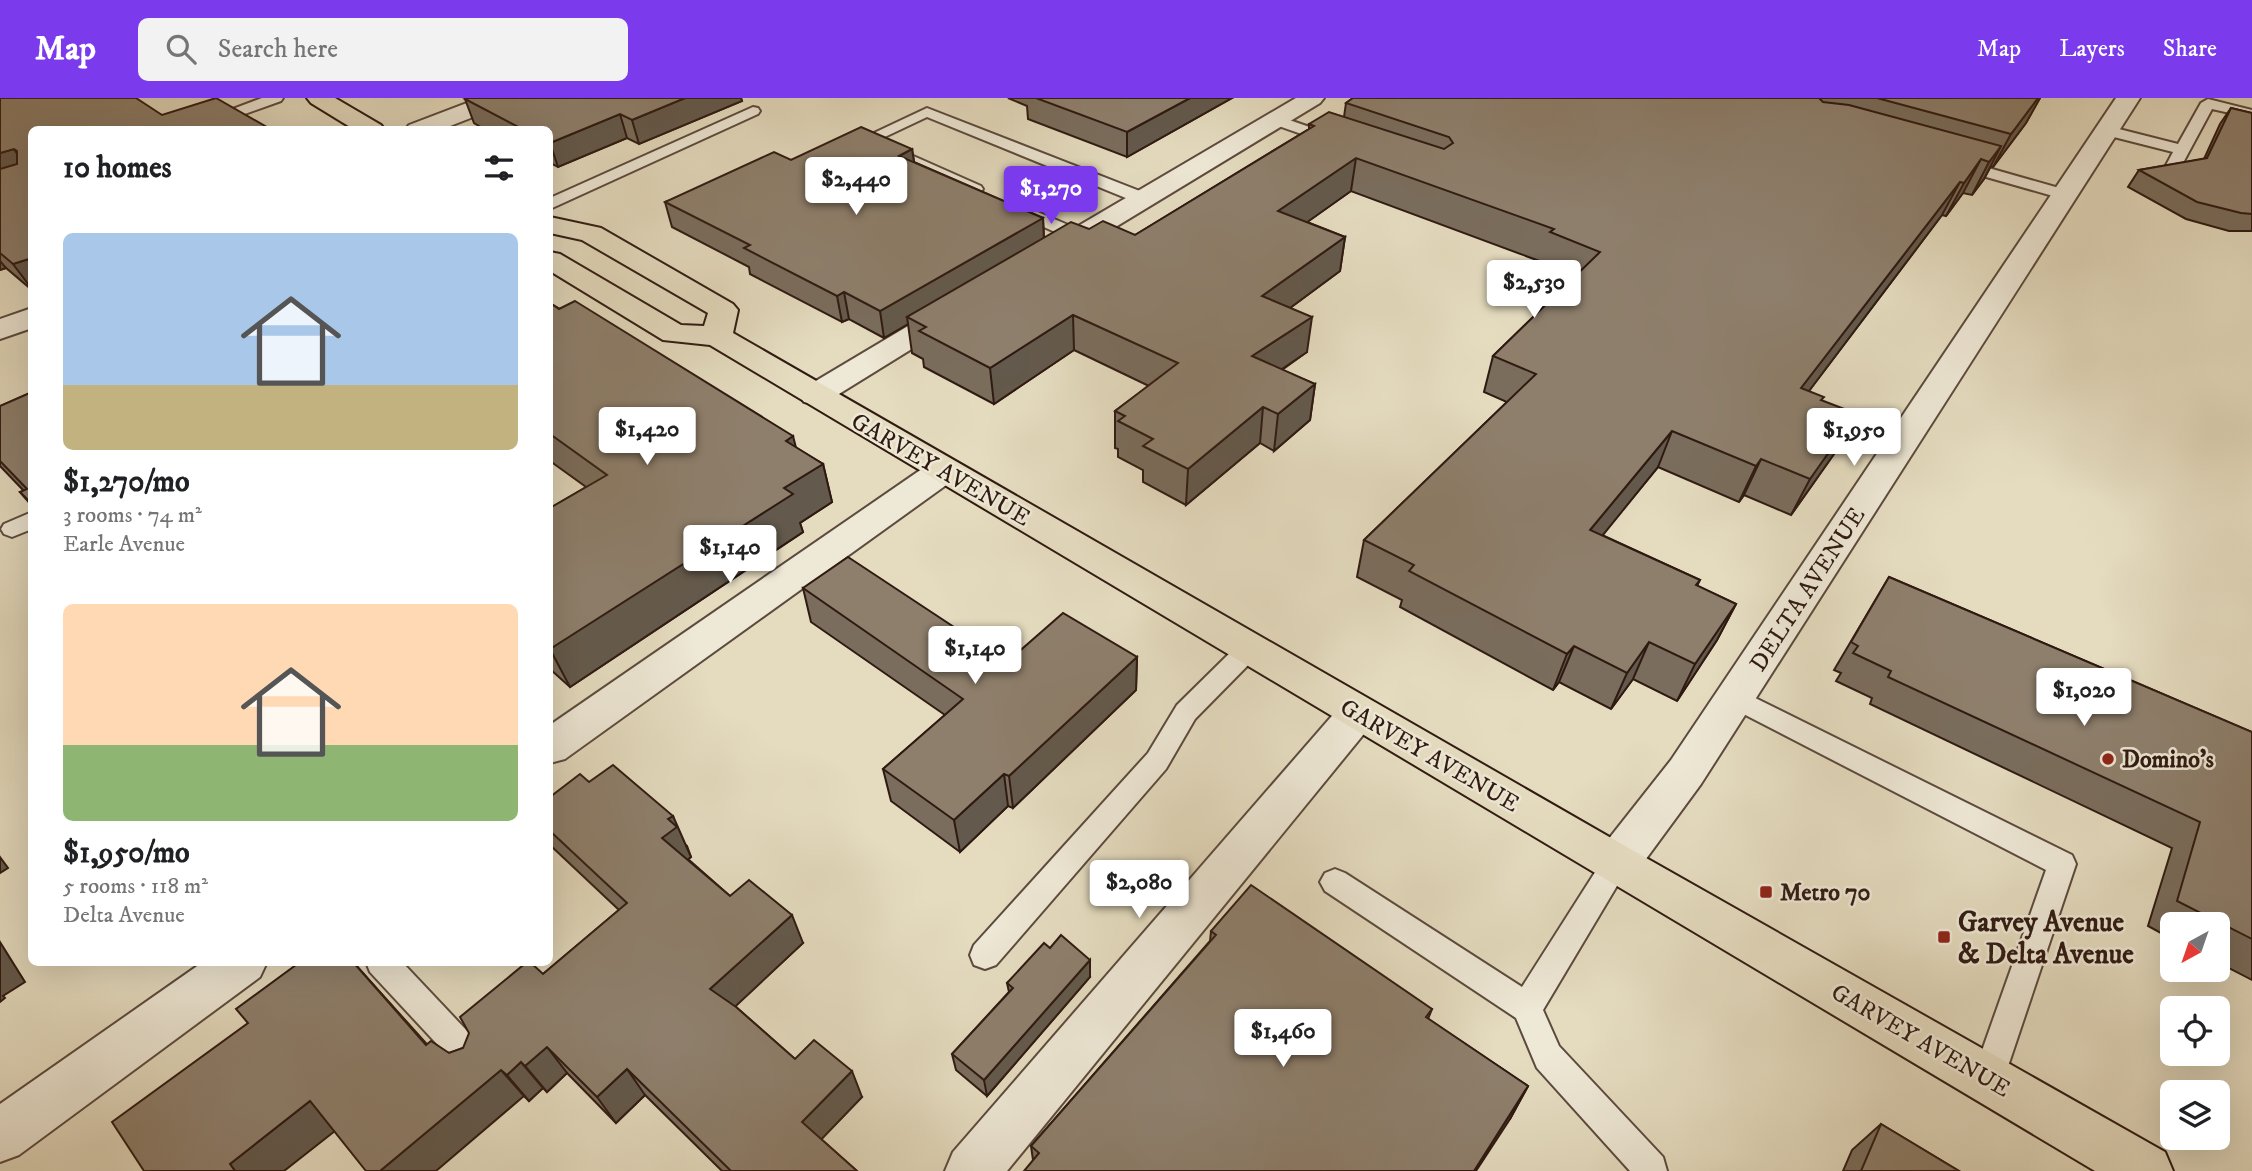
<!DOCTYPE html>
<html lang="en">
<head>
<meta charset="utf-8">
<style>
	body { margin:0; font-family:"IM FELL DW Pica",serif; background:#f2f2f2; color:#202124; height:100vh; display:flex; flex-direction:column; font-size:26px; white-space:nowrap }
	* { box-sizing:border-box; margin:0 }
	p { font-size:23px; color:#757577 }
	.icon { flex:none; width:38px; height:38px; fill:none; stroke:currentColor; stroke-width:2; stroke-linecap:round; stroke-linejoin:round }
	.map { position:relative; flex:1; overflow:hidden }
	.details { position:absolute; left:28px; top:28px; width:525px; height:840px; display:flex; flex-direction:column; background:#fff; border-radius:10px; box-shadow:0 7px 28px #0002 }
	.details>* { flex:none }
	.needle { width:46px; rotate:220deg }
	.fabs { position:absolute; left:2160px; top:814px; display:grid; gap:14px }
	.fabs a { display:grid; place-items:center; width:70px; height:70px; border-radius:10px; background:#fff; box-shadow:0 7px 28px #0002; font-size:35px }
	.price { position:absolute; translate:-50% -60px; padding:0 16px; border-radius:7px; background:#fff; color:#222; font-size:23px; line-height:46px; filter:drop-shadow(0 2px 4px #0008) }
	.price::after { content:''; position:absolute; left:50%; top:42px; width:21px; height:16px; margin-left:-10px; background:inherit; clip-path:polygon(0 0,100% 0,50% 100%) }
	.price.current { background:#7c3aed; color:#fff }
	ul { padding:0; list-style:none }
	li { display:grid; align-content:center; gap:14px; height:371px; padding:0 35px }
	li span { display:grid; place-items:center; height:217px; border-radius:10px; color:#555 }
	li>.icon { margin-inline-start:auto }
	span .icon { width:126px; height:126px; fill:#fffc; stroke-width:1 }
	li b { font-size:30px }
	h2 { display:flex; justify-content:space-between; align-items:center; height:84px; padding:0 35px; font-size:30px }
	header { display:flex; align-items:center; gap:42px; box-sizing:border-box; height:98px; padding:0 35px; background:#7c3aed; color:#fff }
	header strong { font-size:33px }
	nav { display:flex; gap:38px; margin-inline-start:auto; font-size:24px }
	.search { width:490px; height:63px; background:#f2f2f2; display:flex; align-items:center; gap:18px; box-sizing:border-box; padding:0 24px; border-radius:10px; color:#757577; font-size:26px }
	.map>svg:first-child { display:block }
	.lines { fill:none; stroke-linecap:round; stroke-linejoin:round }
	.lane-casing { stroke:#5c4a3e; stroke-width:4 }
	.street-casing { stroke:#5c4a3e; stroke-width:4 }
	.primary-casing { stroke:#2f1a12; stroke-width:4 }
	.lane { fill:#eee8d6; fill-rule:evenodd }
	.street { fill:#eee8d6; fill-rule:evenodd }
	.primary { fill:#e5dcc0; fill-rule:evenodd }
	.wall { fill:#7a6d5d; stroke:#2f1a12; stroke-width:2 }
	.shaded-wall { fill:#63594c; stroke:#2f1a12; stroke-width:2 }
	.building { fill:#8e7f6c; stroke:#2f1a12; stroke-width:2 }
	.poi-dot { fill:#8f2418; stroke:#eee8d6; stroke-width:2.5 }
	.labels { text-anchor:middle; stroke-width:5; stroke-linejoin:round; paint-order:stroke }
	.street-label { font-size:24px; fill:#2f1a12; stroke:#eee8d6 }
	.poi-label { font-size:24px; font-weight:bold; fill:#2f1a12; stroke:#eee8d6; text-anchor:start }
	.near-poi-label { font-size:28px; font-weight:bold; fill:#2f1a12; stroke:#eee8d6; text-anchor:start }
</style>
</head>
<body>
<header>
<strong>Map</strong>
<div class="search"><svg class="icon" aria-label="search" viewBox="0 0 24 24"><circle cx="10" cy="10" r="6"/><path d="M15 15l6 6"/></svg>Search here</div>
<nav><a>Map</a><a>Layers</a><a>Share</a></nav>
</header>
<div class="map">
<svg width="2252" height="1073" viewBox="0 0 2252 1073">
	<rect width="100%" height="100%" fill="#e5dcc0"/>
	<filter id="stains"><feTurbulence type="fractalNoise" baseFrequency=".00286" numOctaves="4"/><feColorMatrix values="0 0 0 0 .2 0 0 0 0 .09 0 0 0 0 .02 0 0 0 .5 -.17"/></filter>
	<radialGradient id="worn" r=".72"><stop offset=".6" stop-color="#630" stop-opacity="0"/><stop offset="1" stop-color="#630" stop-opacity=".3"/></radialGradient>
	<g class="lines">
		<g class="lane-casing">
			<g id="lane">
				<path d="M262,0H283L281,3L200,32H177Z"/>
				<path d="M2208,1L2252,12V20L2212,11L2177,76L2171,78L2163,73L2173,54L2102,36L2099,33L2107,28L2178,46L2201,5Z"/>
				<path d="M753,9L758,10L760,13L758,16L550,111V100Z"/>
				<path d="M927,10L1150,97L1152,101L1150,105H1138L927,19L872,45H862L859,42Z"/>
				<path d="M1275,17L1341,40L1344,43L1336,48L1270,25L1267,22Z"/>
				<path d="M884,45L981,88L983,91L981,94H969L878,53L876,50L878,47Z"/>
				<path d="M1957,61L2073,94L2075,97L2067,102L1951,69L1949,66Z"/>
				<path d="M1014,104L1087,135L1090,139L1087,143H1075L1008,113L1006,109L1008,105Z"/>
				<path d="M32,414V431L12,439L4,436L1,431L4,426Z"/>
				<path d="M1249,542L1258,545L1261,551L1258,557L1195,621L1166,671L996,867L985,871L974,867L970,857L974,847L1148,655L1177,607L1240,545Z"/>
				<path d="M1735,590L2072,757L2076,766L2000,992L1988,997L1976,992L1972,981L2046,772L1726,607L1722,600L1726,593Z"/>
				<path d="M1616,754L1626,757L1630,766L1543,912L1559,948L1663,1059L1667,1073H1630L1537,970L1516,920L1325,793L1320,784L1325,775L1335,771L1345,775L1522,889L1606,757Z"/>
				<path d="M366,864H402L485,952L490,963L485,974L474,979L463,974L370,874Z"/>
			</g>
		</g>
		<g class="street-casing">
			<g id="street">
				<path d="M480,0H513L509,5L440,32H405L409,27Z"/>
				<path d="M1296,0H1324L1320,5L1071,156L1061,158L1051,156L1047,150L1051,144Z"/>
				<path d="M2116,0H2140L1701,686L1632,780L1616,785L1600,780L1593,766L1600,752L1671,662Z"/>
				<path d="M955,203L965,206L970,212L965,218L826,304L815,306L804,304L799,297L804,290L945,206Z"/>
				<path d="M32,210V230L0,241V221Z"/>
				<path d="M944,361L956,364L961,372L956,380L565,661L550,665V627L932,364Z"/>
				<path d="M1358,599L1372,604L1378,615L1372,626L1007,1073H945L953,1054L1344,604Z"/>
				<path d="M203,864H267L260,879L19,1057L0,1064V1006Z"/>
			</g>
		</g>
		<g class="primary-casing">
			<g id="primary">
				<path d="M307,0H335L381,27L385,32H355L311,5Z"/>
				<path d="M550,119L601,130L733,206L738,212L733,235L1632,752L2165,1054L2173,1073H2095L710,247L663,242L550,173V154L560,156L681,227L704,228L708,215L582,142L550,135Z"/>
			</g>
		</g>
		<use href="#lane" class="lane"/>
		<use href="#street" class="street"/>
		<use href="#primary" class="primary"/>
	</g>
	<g class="wall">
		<path d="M0,0L162,17L272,32H32V192L6,170L0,172Z"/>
		<path d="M469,0H741L742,3L639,46L627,40L558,69L550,65V32H486L474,25L465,1Z"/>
		<path d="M1008,0H1232L1127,59L1028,21L1027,8Z"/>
		<path d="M1353,0H2040L2026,25L1993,69L1991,68L1984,81L1972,97L1963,95L1946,118L1942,117L1809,293L1822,303L1853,320L1834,356L1791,417L1744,397L1739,404L1658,369L1602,437L1700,482L1697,488L1736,506L1717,542L1677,603L1633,581L1611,611L1559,584L1553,592L1400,509L1402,502L1357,479L1364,442L1507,304L1484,294L1493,258L1572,181L1541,169L1542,164L1351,93L1307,124L1345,139L1340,173L1290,210L1307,254L1282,272L1315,286L1310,322L1274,353L1260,345L1186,407L1143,384V372L1118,359V351L1115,350V313L1149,288L1074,252L994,306L924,269L923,261L912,255L908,226L884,240L849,221L842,224L750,176L749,169L672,129L665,104L791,62L912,51L914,64L1043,120L1044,140L1089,131L1135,137L1309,31V26L1344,19L1346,5Z"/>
		<path d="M2231,10L2252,15V133H2229L2186,121L2128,89L2139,72L2204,61L2220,26Z"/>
		<path d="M550,205L823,366L832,404L800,425L803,434L570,589L550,571V410L586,389L550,363Z"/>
		<path d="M32,294V408L20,394L24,393L0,368V308Z"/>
		<path d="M1889,479L2252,634V882L2217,864V826H2172V841L2148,828L2172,750L1870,606L1872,600L1836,583L1841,575L1834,572Z"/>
		<path d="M803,490L1007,564L1137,559L1136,592L1013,710L1008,708L960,754L891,703L883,671L945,617L811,524Z"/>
		<path d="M589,684L687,748L691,759L688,761L730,798L803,845L735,908L795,961L862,999L821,1041L857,1073H722L645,997L616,1025L567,975L547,994L543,990L529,1003L524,998L248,925L300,864H353L426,946L449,955L463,950L543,876L619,812L550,747V699Z"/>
		<path d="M1211,833L1432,911L1428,921L1528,988L1510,1021L1033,1062L1031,1048L1210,843Z"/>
		<path d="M1050,850L1090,879L987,998L956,972L952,956L1009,894L1007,885Z"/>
		<path d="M1881,1026L1959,1073H1843L1852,1052Z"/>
	</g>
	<g class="shaded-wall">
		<path d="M685,0H741L742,3L639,46L632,22Z"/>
		<path d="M1190,0H1232L1127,59V34Z"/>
		<path d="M2038,0H2040L2026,25L1993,69L2011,36Z"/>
		<path d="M620,16L627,40L558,69L550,45Z"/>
		<path d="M2001,48L1984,81L1972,97L1989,64Z"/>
		<path d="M14,51L31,77L0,87V55Z"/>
		<path d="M912,51L916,76L899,58Z"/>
		<path d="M1356,60L1351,93L1275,147L1278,113Z"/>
		<path d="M1981,61L1963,95L1946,118L1964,85Z"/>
		<path d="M1960,84L1942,117L1784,326L1801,290Z"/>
		<path d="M1043,120L1044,145L907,219L908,226L884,240L880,213Z"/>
		<path d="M1345,139L1340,173L1259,233L1262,198Z"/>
		<path d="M32,160V191L13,166Z"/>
		<path d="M0,163L6,170L0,172Z"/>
		<path d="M844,194L849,221L842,224L837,198Z"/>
		<path d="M1073,217L1074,252L994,306L990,270Z"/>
		<path d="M1312,219L1307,254L1248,294L1252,258Z"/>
		<path d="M1315,286L1310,322L1274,353L1278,316Z"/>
		<path d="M1263,309L1260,345L1186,407L1188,371Z"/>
		<path d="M1852,314L1840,338L1853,320L1834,356L1791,417L1810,381Z"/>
		<path d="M1672,333L1658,369L1577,469L1590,432Z"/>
		<path d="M793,338L803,377L786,343Z"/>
		<path d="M1761,361L1744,397L1739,404L1756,368Z"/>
		<path d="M823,366L832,404L800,425L803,434L570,589L550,551L784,390Z"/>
		<path d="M1736,506L1717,542L1677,603L1695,566Z"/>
		<path d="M1649,544L1633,581L1611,611L1627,575Z"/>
		<path d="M1574,548L1559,584L1553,592L1567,556Z"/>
		<path d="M1137,559L1136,592L1013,710L1009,678Z"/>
		<path d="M1004,676L1008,708L960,754L954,722Z"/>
		<path d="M673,718L691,759L677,770L662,740L668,721Z"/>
		<path d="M0,759L8,770L0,775Z"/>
		<path d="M792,817L803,845L724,919L710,891Z"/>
		<path d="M0,844L25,884L3,898L5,900L0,904Z"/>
		<path d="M1090,862V879L987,998L984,982Z"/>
		<path d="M353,864L451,973L426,947Z"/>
		<path d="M547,949L567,975L547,994L525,968Z"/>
		<path d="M521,964L543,990L529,1003L507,977Z"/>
		<path d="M627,971L645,997L616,1025L597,999Z"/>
		<path d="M501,972L524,998L436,1073H380Z"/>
		<path d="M852,973L862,999L814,1049L802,1024Z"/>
		<path d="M1528,988L1510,1021L1476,1073H1474Z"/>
		<path d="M310,1003L340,1029L284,1073H235L230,1066Z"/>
	</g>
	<g class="building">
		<path d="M0,0H136L162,17L216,0L272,32H32V160L13,166L0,155V71L17,66V53L14,51L0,55Z"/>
		<path d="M469,0H685L632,22L620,16L550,45V32H524L465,1Z"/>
		<path d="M1036,0H1190L1127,34Z"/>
		<path d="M1353,0H1819L1823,4L1849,7L2001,48L1989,64L1981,61L1964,85L1960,84L1801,290L1824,299L1821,302L1852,314L1849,318L1853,320L1810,381L1761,361L1756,368L1672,333L1590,432L1700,482L1696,487L1736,506L1695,566L1649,544L1627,575L1574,548L1567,556L1409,473L1414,467L1364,442L1536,276L1493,258L1600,154L1550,134L1554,131L1356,60L1278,113L1345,139L1262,198L1312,219L1252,258L1315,286L1278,316L1263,309L1188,371L1143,348L1153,341L1118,323L1125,318L1115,313L1178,265L1073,217L990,270L919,233L926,229L907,219L1071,124L1089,131L1103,123L1135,137L1314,28L1309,26L1329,14L1444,51L1453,45L1449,39L1346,5Z"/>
		<path d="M1877,0H2038L2011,36Z"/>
		<path d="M2231,10L2252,15V116L2241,115L2197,104L2139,72L2207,60Z"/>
		<path d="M861,29L912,51L899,58L1043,120L880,213L844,194L837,198L744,150L750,147L665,104L774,54L791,62Z"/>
		<path d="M575,203L793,338L786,343L823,366L784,390L793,396L550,551V410L607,377L550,336V205L559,211Z"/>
		<path d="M32,294V406L20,394L27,391L0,363V308Z"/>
		<path d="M848,459L1007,564L1063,515L1137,559L1009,678L1004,676L954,722L883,671L963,601L803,490Z"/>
		<path d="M1889,479L2252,634V841L2177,803L2200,724L1888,579L1891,573L1853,555L1858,548L1851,544Z"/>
		<path d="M613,667L673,718L668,721L677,729L662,740L730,798L749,782L792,817L710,891L736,909L795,961L814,942L852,973L802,1024L857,1073H731L627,971L597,999L547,949L525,968L521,964L507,977L501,972L380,1073H366L310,1003L230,1066L235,1073H144L112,1024L248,925L236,911L300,864H353L426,947L431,943L449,955L463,950L469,935L460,919L527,864H530L543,876L627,805L550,733V699L580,676L589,684Z"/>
		<path d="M1251,787L1432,911L1426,919L1528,988L1474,1073H1024L1039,1055L1031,1048L1216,837L1211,833Z"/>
		<path d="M1061,837L1090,862L984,982L952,956L1013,890L1007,885L1044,845L1050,850Z"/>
		<path d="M1881,1026L1959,1073H1861Z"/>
	</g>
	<g class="poi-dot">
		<circle cx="2108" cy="661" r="7"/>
		<rect x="1759" y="787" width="14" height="14" rx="3.5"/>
		<rect x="1937" y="832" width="14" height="14" rx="3.5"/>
	</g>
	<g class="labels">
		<g class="street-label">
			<text transform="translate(941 371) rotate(30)" y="8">GARVEY AVENUE</text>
			<text transform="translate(1807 491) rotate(-57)" y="8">DELTA AVENUE</text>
			<text transform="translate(1430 657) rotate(30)" y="8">GARVEY AVENUE</text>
			<text transform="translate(1921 942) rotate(30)" y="8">GARVEY AVENUE</text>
		</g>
		<g class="poi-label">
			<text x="2122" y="669">Domino's</text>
			<text x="1780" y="802">Metro 70</text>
		</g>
		<g class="near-poi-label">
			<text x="1958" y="833">Garvey Avenue<tspan x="1958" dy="32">&amp; Delta Avenue</tspan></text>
		</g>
	</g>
	<rect width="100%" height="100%" filter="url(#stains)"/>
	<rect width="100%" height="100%" fill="url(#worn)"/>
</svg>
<div class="fabs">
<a><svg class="needle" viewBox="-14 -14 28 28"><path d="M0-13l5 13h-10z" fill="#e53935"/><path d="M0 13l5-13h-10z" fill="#757577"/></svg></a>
<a><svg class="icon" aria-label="locate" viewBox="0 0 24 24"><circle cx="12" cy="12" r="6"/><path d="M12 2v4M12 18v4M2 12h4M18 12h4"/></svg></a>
<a><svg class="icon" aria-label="layers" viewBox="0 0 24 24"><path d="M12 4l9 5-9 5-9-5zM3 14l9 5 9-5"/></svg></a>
</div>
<b class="price" style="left:856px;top:119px">$2,440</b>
<b class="price current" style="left:1051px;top:128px">$1,270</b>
<b class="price" style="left:1534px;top:222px">$2,530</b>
<b class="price" style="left:647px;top:369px">$1,420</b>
<b class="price" style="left:1854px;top:370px">$1,950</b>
<b class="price" style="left:730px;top:487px">$1,140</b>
<b class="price" style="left:975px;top:588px">$1,140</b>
<b class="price" style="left:2084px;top:630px">$1,020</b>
<b class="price" style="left:1139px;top:822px">$2,080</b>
<b class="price" style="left:1283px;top:971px">$1,460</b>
<section class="details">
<h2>10 homes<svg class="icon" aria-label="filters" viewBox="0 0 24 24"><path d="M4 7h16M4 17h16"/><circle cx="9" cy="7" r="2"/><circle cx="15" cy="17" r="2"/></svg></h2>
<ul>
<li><span style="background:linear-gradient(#a9c7e8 70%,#c2b280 0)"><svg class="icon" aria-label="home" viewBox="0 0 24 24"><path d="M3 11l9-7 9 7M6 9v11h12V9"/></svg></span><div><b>$1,270/mo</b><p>3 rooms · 74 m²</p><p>Earle Avenue</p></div></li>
<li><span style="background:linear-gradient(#ffd9b3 65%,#8fb573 0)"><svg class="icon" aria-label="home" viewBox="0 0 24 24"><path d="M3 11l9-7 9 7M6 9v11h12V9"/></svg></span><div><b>$1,950/mo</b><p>5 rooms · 118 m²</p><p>Delta Avenue</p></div></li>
</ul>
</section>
</div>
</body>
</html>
